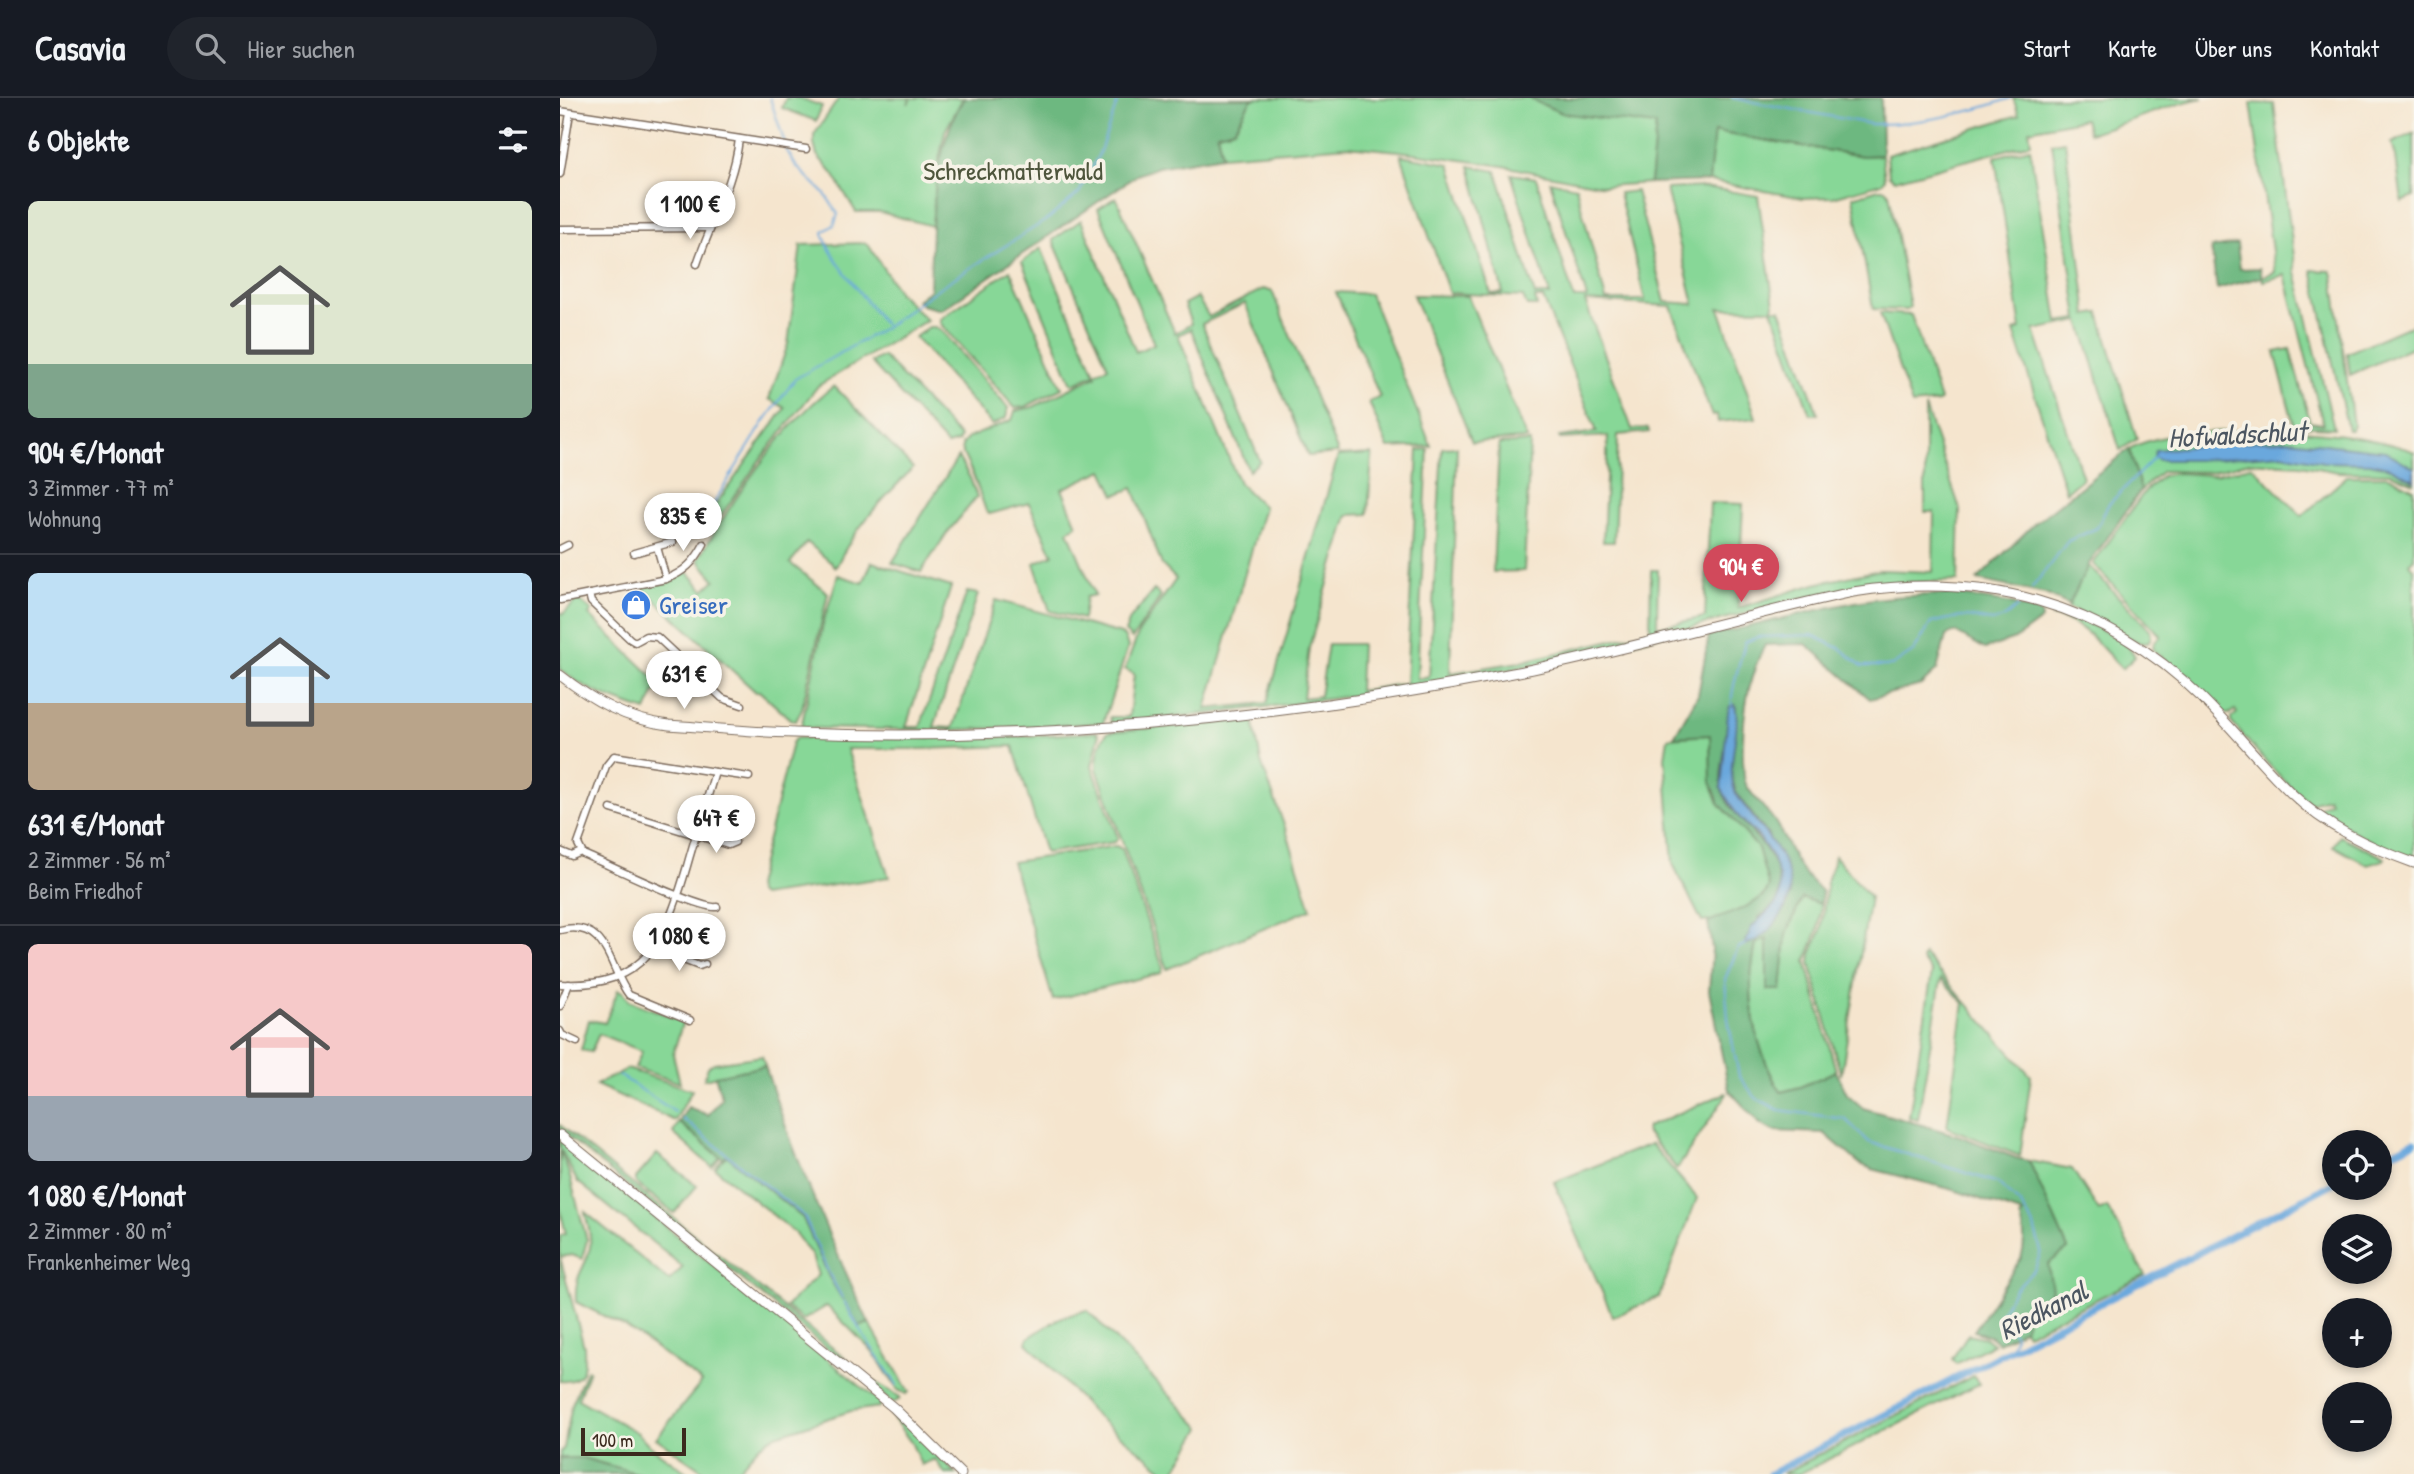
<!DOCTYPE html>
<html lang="de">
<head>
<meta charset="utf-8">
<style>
	body { margin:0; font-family:"Patrick Hand",sans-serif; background:#20242c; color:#f1f3f6; height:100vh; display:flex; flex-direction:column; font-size:26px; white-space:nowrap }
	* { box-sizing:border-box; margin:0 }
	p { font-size:23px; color:#9ea1a6 }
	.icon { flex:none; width:38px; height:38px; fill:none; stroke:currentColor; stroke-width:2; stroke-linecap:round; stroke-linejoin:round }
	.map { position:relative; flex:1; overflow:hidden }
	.panel { display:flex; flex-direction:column; background:#171b24; width:560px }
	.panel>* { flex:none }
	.controls { position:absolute; left:1762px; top:1032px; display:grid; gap:14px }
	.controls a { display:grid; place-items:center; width:70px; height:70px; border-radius:50%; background:#171b24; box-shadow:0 4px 10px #0003; font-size:35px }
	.scale { position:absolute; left:21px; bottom:18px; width:105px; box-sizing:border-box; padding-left:7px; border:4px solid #3b2a1e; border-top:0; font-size:19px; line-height:24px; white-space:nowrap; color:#3b2a1e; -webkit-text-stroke:5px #f7f3e8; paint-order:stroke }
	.price { position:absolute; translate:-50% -60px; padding:0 16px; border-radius:24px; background:#fff; color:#222; font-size:23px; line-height:46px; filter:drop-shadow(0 2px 4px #0008) }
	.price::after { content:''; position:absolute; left:50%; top:42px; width:21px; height:16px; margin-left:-10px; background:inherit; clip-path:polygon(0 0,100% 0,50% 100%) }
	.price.active { background:#d1495b; color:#fff }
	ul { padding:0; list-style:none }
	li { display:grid; align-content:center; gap:14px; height:371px; padding:0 28px }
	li+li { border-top:2px solid #363941 }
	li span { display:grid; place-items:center; height:217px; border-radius:10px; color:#555 }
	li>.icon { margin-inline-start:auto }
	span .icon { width:126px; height:126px; fill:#fffc; stroke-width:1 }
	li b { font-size:30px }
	h2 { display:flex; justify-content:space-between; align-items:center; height:84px; padding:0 28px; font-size:30px }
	header { display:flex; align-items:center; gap:42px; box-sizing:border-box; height:98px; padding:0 35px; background:#171b24; border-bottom:2px solid #363941 }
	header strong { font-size:33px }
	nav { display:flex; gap:38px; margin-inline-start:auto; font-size:24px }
	.search { width:490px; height:63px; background:#20242c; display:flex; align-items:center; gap:18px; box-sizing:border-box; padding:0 24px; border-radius:38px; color:#9ea1a6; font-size:26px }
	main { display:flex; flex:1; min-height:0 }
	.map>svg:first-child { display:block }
	.green { fill:#87d797; stroke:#61805a; stroke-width:2 }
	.forest { fill:#6db880; stroke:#54714f; stroke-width:2; fill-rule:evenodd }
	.water { fill:#6ba8dd; stroke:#53697e; stroke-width:2 }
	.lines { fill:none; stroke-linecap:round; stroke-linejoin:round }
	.stream { stroke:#6ba8dd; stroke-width:2 }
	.canal { stroke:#6ba8dd; stroke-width:7 }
	.street-casing { stroke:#7c6b5c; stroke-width:9 }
	.secondary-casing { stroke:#7c6b5c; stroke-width:11 }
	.street { stroke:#fff; stroke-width:6 }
	.secondary { stroke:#fff; stroke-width:9 }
	.labels { text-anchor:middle; stroke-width:7; stroke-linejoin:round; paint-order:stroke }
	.park-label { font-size:26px; fill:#4e553c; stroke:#f7f3e8 }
	.shop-label { font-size:26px; fill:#366cbe; stroke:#f7f3e8; text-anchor:start }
	.water-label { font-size:28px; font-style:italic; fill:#4c5661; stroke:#f7f3e8 }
</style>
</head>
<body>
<header>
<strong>Casavia</strong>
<div class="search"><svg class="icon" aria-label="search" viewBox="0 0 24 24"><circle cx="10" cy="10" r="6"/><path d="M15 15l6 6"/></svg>Hier suchen</div>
<nav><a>Start</a><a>Karte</a><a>Über uns</a><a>Kontakt</a></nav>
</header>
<main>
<section class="panel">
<h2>6 Objekte<svg class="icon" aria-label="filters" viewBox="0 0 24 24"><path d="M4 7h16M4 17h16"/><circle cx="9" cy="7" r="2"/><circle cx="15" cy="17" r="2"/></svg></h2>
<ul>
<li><span style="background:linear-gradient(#dfe7d0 75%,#7fa58c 0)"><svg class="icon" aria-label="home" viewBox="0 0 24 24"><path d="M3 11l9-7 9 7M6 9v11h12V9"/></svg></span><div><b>904 €/Monat</b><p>3 Zimmer · 77 m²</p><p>Wohnung</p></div></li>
<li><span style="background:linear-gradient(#bfe0f5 60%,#b9a48a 0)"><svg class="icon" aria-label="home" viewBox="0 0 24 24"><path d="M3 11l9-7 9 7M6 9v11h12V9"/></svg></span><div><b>631 €/Monat</b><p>2 Zimmer · 56 m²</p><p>Beim Friedhof</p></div></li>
<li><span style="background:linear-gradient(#f6c9c9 70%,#9aa5b1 0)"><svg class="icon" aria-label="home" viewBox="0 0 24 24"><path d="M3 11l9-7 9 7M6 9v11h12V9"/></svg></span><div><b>1 080 €/Monat</b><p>2 Zimmer · 80 m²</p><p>Frankenheimer Weg</p></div></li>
</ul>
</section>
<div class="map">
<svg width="1854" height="1376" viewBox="0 0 1854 1376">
	<rect width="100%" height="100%" fill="#f7f3e8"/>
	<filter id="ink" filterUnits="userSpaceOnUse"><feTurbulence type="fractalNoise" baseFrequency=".0143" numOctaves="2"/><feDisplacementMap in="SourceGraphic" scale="14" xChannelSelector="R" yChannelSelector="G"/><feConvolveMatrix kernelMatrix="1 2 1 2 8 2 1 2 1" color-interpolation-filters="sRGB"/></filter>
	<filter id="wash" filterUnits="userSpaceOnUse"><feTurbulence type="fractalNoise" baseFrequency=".00686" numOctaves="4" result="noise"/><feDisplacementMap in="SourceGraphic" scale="28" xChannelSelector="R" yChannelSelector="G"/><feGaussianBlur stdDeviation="1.57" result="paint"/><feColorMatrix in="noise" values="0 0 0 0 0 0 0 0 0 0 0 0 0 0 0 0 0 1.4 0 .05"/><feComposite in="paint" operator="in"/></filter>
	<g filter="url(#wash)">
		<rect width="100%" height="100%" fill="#f5e5ce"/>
		<g class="green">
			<path d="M226,0H239L262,8L256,23L222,10Z"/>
			<path d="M279,0H350L348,6L351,0H403L385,33L377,72L372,128L320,114H296L273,76L257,57L254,46V37Z"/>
			<path d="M695,0H968L1002,15L1096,27L1090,85L1044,88L943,68L839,53L787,48L662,58L657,35L674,31L691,2Z"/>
			<path d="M1453,0H1643C1604,7 1568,26 1529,35L1525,21L1469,32L1471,45L1335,82L1329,78L1327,57L1459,17Z"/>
			<path d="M1691,5L1714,6L1736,174L1774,330L1734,328L1715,254L1730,251L1750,324L1763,326L1725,177L1703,183L1702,179L1715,174Z"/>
			<path d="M1153,34L1303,58L1322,57L1325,81L1322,85L1273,99L1243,100L1149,83Z"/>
			<path d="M1854,35V99L1842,104L1836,59L1832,45Z"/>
			<path d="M1505,43L1527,217L1539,215L1577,341L1560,352L1520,223L1474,232L1523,380L1506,394L1454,233L1461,231L1435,59L1470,50L1498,224L1518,221L1492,45Z"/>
			<path d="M841,57L890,66L931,196L943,195L910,68L936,73L975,197H990L951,76L976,80L1014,200H1027L990,83L1016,89L1046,202H1085L1059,95L1076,93L1105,204L1134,206L1106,91L1145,89L1198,98L1214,207L1212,211H1220L1258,316H1250L1212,211L1159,210L1196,320L1158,324L1157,317L1152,318L1111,208L1025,203L1072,331L1088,330L1089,334L1058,337L1054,444H1043L1048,338L1000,341L999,339L1037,334L983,200H975L977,208H967L963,199L889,195Z"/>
			<path d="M1319,91H1325L1329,95L1350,209L1347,212L1313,211L1293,99Z"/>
			<path d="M556,99L615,235L631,226L624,206L637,199L649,219L703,191L712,193L778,355L748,358L685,205L642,226L700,363L689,373L631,231L618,237L679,385L704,409L646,611L707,605L778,358L812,356L808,416L788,417L749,550L743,600L760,598L768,546H801L799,593L846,585L858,352L868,351L857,581L869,578L882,350L897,349L890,575L960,564L1090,533L1091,472H1098L1097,529L1145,519L1150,405L1183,406L1178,510L1255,486L1320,472L1373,474L1374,414H1365V309L1400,411L1398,483L1331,485L1298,488C1206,508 1116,535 1024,556C868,591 710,611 551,625L550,619H569L574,576L565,571L579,534L616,481L602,467L573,390L555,397L543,372L502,391L517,427L508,433L535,497L526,499L523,521L490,513L474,465L493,457L469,405L430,416L426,413L414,379L403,356L402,347L408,340L452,322L455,313L473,309L536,278L535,276L512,286L462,164L481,150L535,275L548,269L493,142L521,122L576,254L594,246L538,111Z"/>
			<path d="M304,145L309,148L339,195L367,222L258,288L199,363L149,435L139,430L225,310L209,301L228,246L241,147Z"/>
			<path d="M450,172L502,290L465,309L455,310L380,225V221Z"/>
			<path d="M1752,172L1771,173L1773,177L1793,327L1791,332H1788Z"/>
			<path d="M776,194L810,196L871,348L828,350L809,304L820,299Z"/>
			<path d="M853,197L908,198L967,341L912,344Z"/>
			<path d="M1320,215L1351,217L1380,302L1379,304L1352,307Z"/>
			<path d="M1854,226V248L1790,277L1787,255Z"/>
			<path d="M369,229H375L382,233L448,310L446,320L432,327L355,239Z"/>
			<path d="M323,258L400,339L398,344L387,347L311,264Z"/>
			<path d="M274,288L353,370C323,401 294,430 276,469L247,444L230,465L268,495L242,611L236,623L230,621L199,593L196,594L81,489L105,483L127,473L144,492L155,482L138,462C171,405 221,327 274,288Z"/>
			<path d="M1714,331C1761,334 1805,337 1850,352L1854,354V385L1831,375L1778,374L1740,367L1689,364L1651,374L1602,373L1581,392L1569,351C1607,331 1670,334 1714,331Z"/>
			<path d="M970,344L964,473L933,474L939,346Z"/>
			<path d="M398,359L410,380L417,399L387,435L361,474L332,465Z"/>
			<path d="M1692,368L1742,418L1787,378H1829L1854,391V460L1849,465L1854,472V762L1821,749L1759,713L1761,708L1770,704L1768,700L1750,705C1720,682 1696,652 1671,624V620L1677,615L1675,612L1669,616H1664L1593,551L1594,544L1601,538L1533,466L1585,393L1602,378L1617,375L1653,377Z"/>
			<path d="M312,464L391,489L346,629H360L407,494L418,496L374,629L393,630L436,502L561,536L565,540L568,549L543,625L392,632L241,630L264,522L278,477L303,485Z"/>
			<path d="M1528,467L1590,532L1591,540L1587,545H1580L1508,509Z"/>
			<path d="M594,492L601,498L572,541L565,534L570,521Z"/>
			<path d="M18,501L32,513L29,517L99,585L86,613C54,602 26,593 0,571V514L3,516Z"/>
			<path d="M1495,512C1516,521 1567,538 1575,559L1562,571C1541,550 1524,522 1492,519Z"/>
			<path d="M693,621L701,664L728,738L751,811L607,871L537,671C536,660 540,642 548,634Z"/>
			<path d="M537,634L539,638L532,668L558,740L555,744L485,755L453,648L362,651H287L329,779L201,798L197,794L196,788L232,645L236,640L453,639Z"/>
			<path d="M1150,637L1151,684L1159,705L1198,750L1209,789C1205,804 1158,823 1142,824L1113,766L1105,659L1108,640Z"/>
			<path d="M1780,738L1825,760L1824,762L1808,767L1773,748Z"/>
			<path d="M556,748L562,751L603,870L601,875L493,902L452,764Z"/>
			<path d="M1275,758L1310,799L1281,977L1250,865L1251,856L1261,832L1267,784Z"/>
			<path d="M1242,800L1261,806L1258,831L1246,863L1276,973L1240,989L1221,994C1201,963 1190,921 1191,883C1191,871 1194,857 1196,845L1208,841L1221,892L1226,837Z"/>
			<path d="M1364,857L1471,978L1460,1058L1387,1029L1404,905L1381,881L1358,1022L1349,1019L1372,874L1362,862Z"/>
			<path d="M58,892L63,894L70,903L123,923L113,956L120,985L75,970L82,953L39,936L31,954L21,952L29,922L45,925Z"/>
			<path d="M202,958L205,968L144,981L148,969L154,965Z"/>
			<path d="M67,971L132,992L115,1023L36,987Z"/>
			<path d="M1166,995L1167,996L1117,1071L1086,1034L1087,1029Z"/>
			<path d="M119,1024L160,1059L152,1069L113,1035Z"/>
			<path d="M0,1027L247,1229L313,1283L340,1299V1301L333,1305L0,1032Z"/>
			<path d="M0,1042L321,1305L320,1309L291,1313L216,1337L199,1348L174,1376H148L96,1340L142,1284L68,1230L16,1204C14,1174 26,1172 30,1149C32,1138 27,1125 25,1114L109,1183L123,1169L17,1083L0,1050Z"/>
			<path d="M1091,1046L1137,1100L1099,1199L1053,1219L994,1084Z"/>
			<path d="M0,1053L8,1072L27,1142L22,1161L12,1157L0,1159L24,1249C25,1270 25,1285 0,1283V1137L6,1136L0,1111Z"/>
			<path d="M97,1056L137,1088L114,1115L76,1085V1080Z"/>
			<path d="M166,1057L243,1120L269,1179L299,1229L309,1225L349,1294L346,1296L338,1292L313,1254L267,1208L243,1222L226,1209L258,1177L252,1158L234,1134L155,1070Z"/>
			<path d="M1469,1063L1512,1071L1539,1113L1547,1109L1585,1177L1467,1236L1464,1231L1470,1212L1492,1192L1487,1166L1508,1151Z"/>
			<path d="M527,1212L641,1330L613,1376L606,1374L536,1318L467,1245L468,1240L500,1220Z"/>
			<path d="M1408,1236L1425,1240L1433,1246L1396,1266L1392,1261Z"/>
			<path d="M27,1271L29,1272L18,1301L78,1335L90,1348L129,1376H79L23,1360H0V1354L4,1350L12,1306Z"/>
			<path d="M1413,1278L1419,1286L1239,1376H1222Z"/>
			<path d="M330,1316L357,1335L396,1376H385L375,1361L361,1367L352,1346Z"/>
		</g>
		<g class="forest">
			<path d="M404,0H695L691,2L674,31L657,35L662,58L598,69L577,77L381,212L362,207L357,202L370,192C372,127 370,57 404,0Z"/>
			<path d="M968,0H1321L1322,57L1303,58L1154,34L1149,83L1090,85L1096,27L1002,15Z"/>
			<path d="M1677,146L1680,171L1700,170L1702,179L1657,191L1651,150Z"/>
			<path d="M1569,351L1581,392L1529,466L1509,507L1485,496L1417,482L1474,426Z"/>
			<path d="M1390,496L1449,505L1481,515L1482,521L1455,541L1425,551L1395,534L1386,538L1377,572L1361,587L1310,601L1246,546L1205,547C1186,582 1182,624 1183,662C1184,669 1183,677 1185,684C1192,701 1208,711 1217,727C1233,755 1235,771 1262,793L1261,806L1242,800L1226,837L1221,892H1207V841L1196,845C1194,857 1191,871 1191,883C1190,921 1201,963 1221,994L1240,989L1276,973L1287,996L1303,1010L1400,1038L1456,1060L1469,1063L1508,1151L1488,1166L1492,1192L1470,1212L1464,1231L1438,1245L1431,1239L1414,1233L1461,1160C1466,1145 1465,1133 1460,1119L1463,1116L1394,1092L1312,1071L1300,1066L1264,1035L1213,1033L1199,1025L1169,992L1149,893L1152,851L1148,824C1164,817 1204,806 1209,789L1198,750L1159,705L1151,684L1150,637L1114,639L1138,597L1149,537C1205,527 1258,509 1314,501C1339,498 1365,497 1390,496ZM1174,607L1176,610L1171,675L1176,695L1208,737L1230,797L1198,820C1205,815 1214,810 1218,802C1220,797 1219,792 1219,787C1217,745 1175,728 1162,692C1157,678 1171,624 1174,607Z"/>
			<path d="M205,968C233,1056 269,1140 309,1225L299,1229L269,1179L243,1120L167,1057L163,1061L119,1024L128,1009L148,1017L162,1000L155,978Z"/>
			<path d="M0,1360H23L79,1376H0Z"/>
		</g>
		<g class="water">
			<path d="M1729,342L1825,353L1854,370V382L1831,370L1810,365L1763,364L1722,356L1641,362H1598L1594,359L1595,352L1695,343Z"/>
			<path d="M1175,607C1182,635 1165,665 1175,693C1177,700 1183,706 1187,711C1209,742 1246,776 1222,816C1213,830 1201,842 1185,847L1191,830L1216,805L1220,798L1219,779L1212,759L1199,739L1177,717L1161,690L1168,614L1170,608Z"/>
		</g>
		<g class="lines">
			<g class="stream">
				<path d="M210,0L225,46"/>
				<path d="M1172,0L1311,26C1355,27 1410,15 1451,0"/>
				<path d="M226,51L236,68L265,96L278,116L274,127L263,134C266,155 311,208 325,228"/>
				<path d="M139,429L204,324L235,281L326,229L380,189L488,121L519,95L539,56L559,0"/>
				<path d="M1472,490L1508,443L1537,430L1548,407L1595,359"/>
				<path d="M1172,607C1169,596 1182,558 1185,544L1198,539L1252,537L1281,551L1302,568H1332L1354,553L1371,525C1381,523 1394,519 1405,519C1433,521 1435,531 1458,508"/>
				<path d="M1186,846L1178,850L1165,881L1168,921L1179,978L1196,1000L1219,1012L1285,1021L1309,1044L1438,1085L1461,1107L1473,1125L1481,1153L1475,1171L1455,1191L1440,1217V1224L1447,1227L1455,1237L1450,1252"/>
				<path d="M59,977L115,1014"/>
				<path d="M123,1021L244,1118L269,1176L301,1234L337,1287"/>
			</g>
			<g class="canal">
				<path d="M1820,1061L1854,1044"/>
				<path d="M1210,1376L1774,1085"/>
			</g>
		</g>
	</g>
	<g filter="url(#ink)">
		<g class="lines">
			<g class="street-casing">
				<g id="street">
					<path d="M0,13L246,51"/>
					<path d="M0,76L10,15"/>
					<path d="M0,131L149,130"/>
					<path d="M137,166C151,124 174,86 179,41"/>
					<path d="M97,449L106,481"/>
					<path d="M0,451L8,447"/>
					<path d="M74,455L113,444"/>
					<path d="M29,496L31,504L70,541L75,544L86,538L97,539L162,600L182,607"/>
					<path d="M0,502L106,481C125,474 135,463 144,446"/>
					<path d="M108,590L121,561"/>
					<path d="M155,674L189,679"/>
					<path d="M51,711L168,747L175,744"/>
					<path d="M0,753L12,758L21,754"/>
					<path d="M0,832C48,820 49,871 69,897L130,922"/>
					<path d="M95,851L139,868L145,866"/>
					<path d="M0,886C87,891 106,840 127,768C136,736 146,705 155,674L54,658L46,668L18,746L23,756C45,765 140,812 157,809"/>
					<path d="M0,908L9,886"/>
					<path d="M0,933L2,937L17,944"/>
				</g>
			</g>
			<g class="secondary-casing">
				<g id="secondary">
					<path d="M0,577C33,603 67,622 109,627C151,630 193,634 235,635C475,644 718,621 953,575C1068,553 1179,518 1293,494C1423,474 1544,504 1640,598C1672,629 1699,664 1731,695C1766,729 1809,749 1854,765"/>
					<path d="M0,1037L334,1310L401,1376"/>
				</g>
			</g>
			<use href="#street" class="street"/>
			<use href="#secondary" class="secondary"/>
		</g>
	</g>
	<defs>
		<g id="shop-disc" transform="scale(1.575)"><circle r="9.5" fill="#3f7fe0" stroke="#f7f3e8"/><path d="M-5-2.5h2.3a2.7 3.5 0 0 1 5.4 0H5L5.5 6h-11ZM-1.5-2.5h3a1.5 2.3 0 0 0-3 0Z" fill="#fff"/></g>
	</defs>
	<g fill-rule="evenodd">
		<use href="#shop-disc" x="76" y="507"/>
	</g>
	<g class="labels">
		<g class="park-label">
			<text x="453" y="82">Schreckmatterwald</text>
		</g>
		<g class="shop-label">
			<text x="99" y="516">Greiser</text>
		</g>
		<g class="water-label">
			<text transform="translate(1677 336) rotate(-3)" y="10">Hofwaldschlut</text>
			<text transform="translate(1483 1212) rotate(-27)" y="10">Riedkanal</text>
		</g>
	</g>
</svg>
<div class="controls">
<a><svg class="icon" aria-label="locate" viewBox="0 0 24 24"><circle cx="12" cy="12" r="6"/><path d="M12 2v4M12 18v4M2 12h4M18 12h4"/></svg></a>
<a><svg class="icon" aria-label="layers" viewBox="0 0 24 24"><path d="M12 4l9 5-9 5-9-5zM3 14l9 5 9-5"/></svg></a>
<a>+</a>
<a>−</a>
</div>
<div class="scale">100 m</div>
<b class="price" style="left:130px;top:143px">1 100 €</b>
<b class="price" style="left:123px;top:455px">835 €</b>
<b class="price active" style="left:1181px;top:506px">904 €</b>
<b class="price" style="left:124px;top:613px">631 €</b>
<b class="price" style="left:156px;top:757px">647 €</b>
<b class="price" style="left:119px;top:875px">1 080 €</b>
</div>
</main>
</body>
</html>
